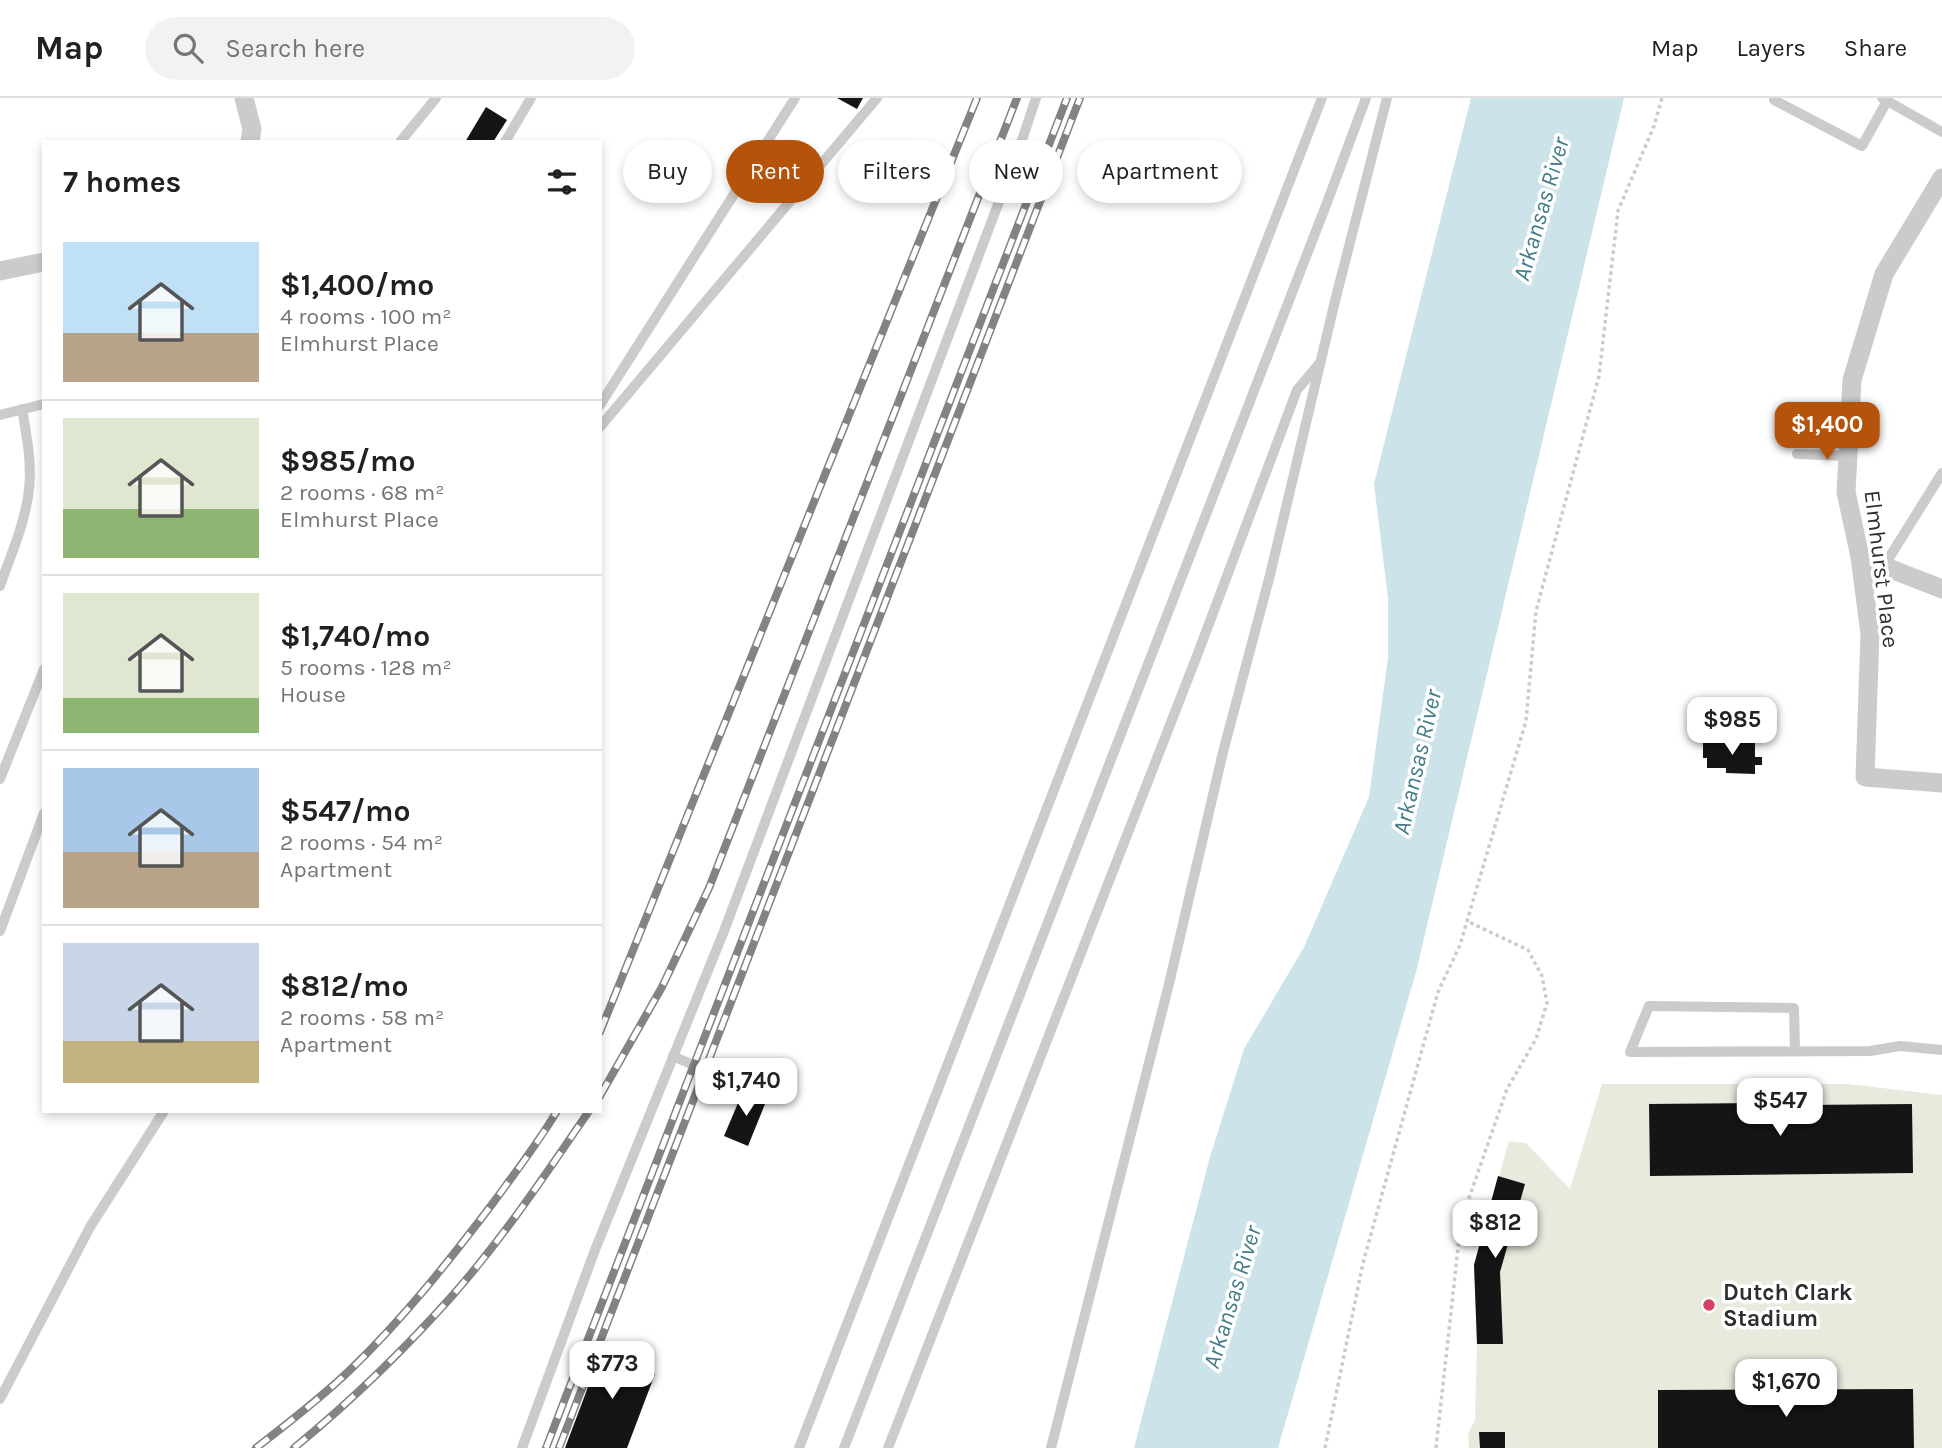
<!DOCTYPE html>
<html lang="en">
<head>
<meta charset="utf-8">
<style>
	body { margin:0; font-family:Karla,sans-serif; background:#f2f2f2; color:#202124; height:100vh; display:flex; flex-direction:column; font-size:26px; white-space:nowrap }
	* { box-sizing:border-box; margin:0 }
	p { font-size:23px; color:#757577 }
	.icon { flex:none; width:38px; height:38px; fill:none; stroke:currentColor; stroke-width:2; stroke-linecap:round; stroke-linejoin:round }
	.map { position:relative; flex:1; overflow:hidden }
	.side { position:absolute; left:42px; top:42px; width:560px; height:973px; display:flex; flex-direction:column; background:#fff; border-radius:0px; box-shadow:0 4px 10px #0003 }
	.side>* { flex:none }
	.hud { position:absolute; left:623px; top:42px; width:665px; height:63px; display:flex; gap:14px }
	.price { position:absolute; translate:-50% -60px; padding:0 16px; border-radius:14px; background:#fff; color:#222; font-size:23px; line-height:46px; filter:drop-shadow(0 2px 4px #0008) }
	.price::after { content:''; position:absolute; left:50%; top:42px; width:21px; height:16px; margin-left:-10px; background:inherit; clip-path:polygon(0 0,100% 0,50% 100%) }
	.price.active { background:#b45309; color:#fff }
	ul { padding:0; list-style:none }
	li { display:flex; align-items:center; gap:21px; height:175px; padding:0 21px }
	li+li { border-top:2px solid #e0e0e0 }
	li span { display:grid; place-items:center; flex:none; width:196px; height:140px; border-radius:0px; color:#555 }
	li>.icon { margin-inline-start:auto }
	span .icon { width:84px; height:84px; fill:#fffc; stroke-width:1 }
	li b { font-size:30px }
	h2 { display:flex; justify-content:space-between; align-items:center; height:84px; padding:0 21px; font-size:30px }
	.tag { padding:0 24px; border-radius:32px; background:#fff; box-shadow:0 4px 10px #0003; font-size:24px; line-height:63px }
	.tag.active { background:#b45309; color:#fff }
	header { display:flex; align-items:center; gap:42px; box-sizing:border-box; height:98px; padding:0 35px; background:#fff; border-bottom:2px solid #e0e0e0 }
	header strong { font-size:33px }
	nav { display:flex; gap:38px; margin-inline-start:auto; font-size:24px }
	.search { width:490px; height:63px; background:#f2f2f2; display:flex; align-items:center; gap:18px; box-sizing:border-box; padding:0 24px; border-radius:38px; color:#757577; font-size:26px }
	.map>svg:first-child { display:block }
	.green { fill:#e7eadd }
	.water { fill:#cbe3e9 }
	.building { fill:#151515 }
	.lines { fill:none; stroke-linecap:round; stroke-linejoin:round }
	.path { stroke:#cbcbcb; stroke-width:3.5; stroke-dasharray:3.5 3.5; stroke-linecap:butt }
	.lane { stroke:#cbcbcb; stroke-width:10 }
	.street { stroke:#cbcbcb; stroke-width:19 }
	.rail-casing { stroke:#838383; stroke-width:8 }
	.rail { stroke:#fff; stroke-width:5; stroke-dasharray:16; stroke-linecap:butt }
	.poi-dot { fill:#d63f6a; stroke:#fff; stroke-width:2.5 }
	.labels { text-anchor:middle; stroke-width:7; stroke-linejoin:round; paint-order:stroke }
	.street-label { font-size:23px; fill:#2e2e2e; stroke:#fff }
	.poi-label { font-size:23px; font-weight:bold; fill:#2e2e2e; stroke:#fff; text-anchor:start }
	.water-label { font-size:24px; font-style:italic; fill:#437d89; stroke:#fff }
</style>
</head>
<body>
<header>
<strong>Map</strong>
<div class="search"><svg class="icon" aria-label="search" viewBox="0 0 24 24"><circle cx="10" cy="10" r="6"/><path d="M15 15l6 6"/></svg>Search here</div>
<nav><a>Map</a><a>Layers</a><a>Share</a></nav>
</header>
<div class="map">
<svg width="1942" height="1350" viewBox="0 0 1942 1350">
	<rect width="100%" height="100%" fill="#fff"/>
	<path class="green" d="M1602,986H1848L1942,997V1350H1469L1468,1336L1475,1322L1477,1246L1474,1167L1509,1043L1526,1045L1570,1091Z"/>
	<path class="water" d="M1471,0H1624L1416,874L1278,1350H1134L1210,1059L1244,951L1304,849L1369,699L1388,560V500L1374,386Z"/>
	<g class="building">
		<path d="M837,0H863L857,11Z"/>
		<path d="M486,9L507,22L493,44H465Z"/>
		<path d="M1703,644L1755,645V659H1762V667H1755V676L1726,675V670H1707V660H1703Z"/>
		<path d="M744,991L767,1001L748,1048L724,1038Z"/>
		<path d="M1759,993H1803L1804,1007L1912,1006L1913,1075L1650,1078L1649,1006L1760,1005Z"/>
		<path d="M1498,1078L1525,1086L1500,1174L1503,1246H1477L1474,1167Z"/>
		<path d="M605,1244L650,1262L646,1272L655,1276L627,1350H565Z"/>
		<path d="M1913,1291L1914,1350H1658V1292Z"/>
		<path d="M1479,1334H1505V1350H1480Z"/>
	</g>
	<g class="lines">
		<g class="path">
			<path d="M1325,1350L1363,1165L1438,894L1460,847L1526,623L1536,513L1599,278L1618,113L1654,28L1662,0"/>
			<path d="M1436,1350L1461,1123L1507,991L1536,941L1547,905L1542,878L1528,852L1467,823"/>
		</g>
		<g class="lane">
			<path d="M1775,0L1774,2L1862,48L1887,3"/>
			<path d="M1882,0L1942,34"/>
			<path d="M400,44L436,0"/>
			<path d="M505,44L531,0"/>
			<path d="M600,307L795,0"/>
			<path d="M0,317L44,306"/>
			<path d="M600,329L877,0"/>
			<path d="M1797,356L1848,358"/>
			<path d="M1884,468L1942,375"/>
			<path d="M0,488C10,459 23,430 28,399C33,370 27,339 22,311"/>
			<path d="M0,681L44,571"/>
			<path d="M0,833L44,715"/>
			<path d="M1795,953L1794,910L1649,908L1630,954L1870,953L1900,948L1942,952"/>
			<path d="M673,958L724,981L764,979"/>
			<path d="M0,1301L90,1129L164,1013"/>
			<path d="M522,1350L595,1152L724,833L1020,48L1036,0"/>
			<path d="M799,1350L1322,0"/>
			<path d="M844,1350L1328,102L1366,0"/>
			<path d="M888,1350L1198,555L1297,292L1319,266"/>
			<path d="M1051,1350L1169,886L1223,654L1270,477L1335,203L1387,0"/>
		</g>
		<g class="street">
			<path d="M244,0L252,31L250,44"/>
			<path d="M1942,80L1884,176L1852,282L1846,394L1860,459L1870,536L1865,679L1942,685"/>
			<path d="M0,173L44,164"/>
			<path d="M1860,459L1942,491"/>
		</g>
		<g class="rail-casing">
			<g id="rail">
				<path d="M600,934L977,0"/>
				<path d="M600,998L662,889L709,790L1017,0"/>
				<path d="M256,1350C288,1325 321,1300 350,1272C403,1221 449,1163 493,1105C515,1075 538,1045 557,1013"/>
				<path d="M294,1350C350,1304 404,1252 452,1198C503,1140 546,1076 589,1013"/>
				<path d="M546,1350L1067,0"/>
				<path d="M559,1350L1080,0"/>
			</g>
		</g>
		<use href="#rail" class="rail"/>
	</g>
	<circle class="poi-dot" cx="1709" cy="1207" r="7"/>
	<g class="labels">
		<g class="street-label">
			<text transform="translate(1882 471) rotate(83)" y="8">Elmhurst Place</text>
		</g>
		<g class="poi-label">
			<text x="1723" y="1202">Dutch Clark<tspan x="1723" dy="26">Stadium</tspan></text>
		</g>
		<g class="water-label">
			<text transform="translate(1541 111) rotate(-74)" y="8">Arkansas River</text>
			<text transform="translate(1417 664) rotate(-77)" y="8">Arkansas River</text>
			<text transform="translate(1232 1199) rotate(-73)" y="8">Arkansas River</text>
		</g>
	</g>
</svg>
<b class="price active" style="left:1827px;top:364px">$1,400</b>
<b class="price" style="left:1732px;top:659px">$985</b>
<b class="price" style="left:746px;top:1020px">$1,740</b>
<b class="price" style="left:1780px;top:1040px">$547</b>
<b class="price" style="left:1495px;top:1162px">$812</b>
<b class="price" style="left:612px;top:1303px">$773</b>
<b class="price" style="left:1786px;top:1321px">$1,670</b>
<div class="hud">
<a class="tag">Buy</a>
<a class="tag active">Rent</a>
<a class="tag">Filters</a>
<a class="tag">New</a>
<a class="tag">Apartment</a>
</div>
<section class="side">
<h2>7 homes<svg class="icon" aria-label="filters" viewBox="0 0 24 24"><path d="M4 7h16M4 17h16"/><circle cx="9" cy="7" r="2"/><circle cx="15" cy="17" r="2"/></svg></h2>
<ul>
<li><span style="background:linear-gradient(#bfe0f5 65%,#b9a48a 0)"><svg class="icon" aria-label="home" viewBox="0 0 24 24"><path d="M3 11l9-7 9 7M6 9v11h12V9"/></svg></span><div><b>$1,400/mo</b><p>4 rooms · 100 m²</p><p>Elmhurst Place</p></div></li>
<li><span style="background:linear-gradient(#dfe7d0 65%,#8fb573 0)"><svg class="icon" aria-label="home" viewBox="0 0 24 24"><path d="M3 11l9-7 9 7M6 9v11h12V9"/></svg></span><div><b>$985/mo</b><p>2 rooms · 68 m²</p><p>Elmhurst Place</p></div></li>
<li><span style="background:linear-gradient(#dfe7d0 75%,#8fb573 0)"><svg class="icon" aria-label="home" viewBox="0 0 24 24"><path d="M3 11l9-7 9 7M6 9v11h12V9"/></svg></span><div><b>$1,740/mo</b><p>5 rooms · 128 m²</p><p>House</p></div></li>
<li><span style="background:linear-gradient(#a9c7e8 60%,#b9a48a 0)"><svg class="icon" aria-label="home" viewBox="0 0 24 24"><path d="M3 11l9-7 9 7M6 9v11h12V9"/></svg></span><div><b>$547/mo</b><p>2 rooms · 54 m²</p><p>Apartment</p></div></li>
<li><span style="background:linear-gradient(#c9d6e8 70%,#c2b280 0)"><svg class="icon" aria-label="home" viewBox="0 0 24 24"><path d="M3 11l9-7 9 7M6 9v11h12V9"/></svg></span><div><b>$812/mo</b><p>2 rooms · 58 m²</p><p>Apartment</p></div></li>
</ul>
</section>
</div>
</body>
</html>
